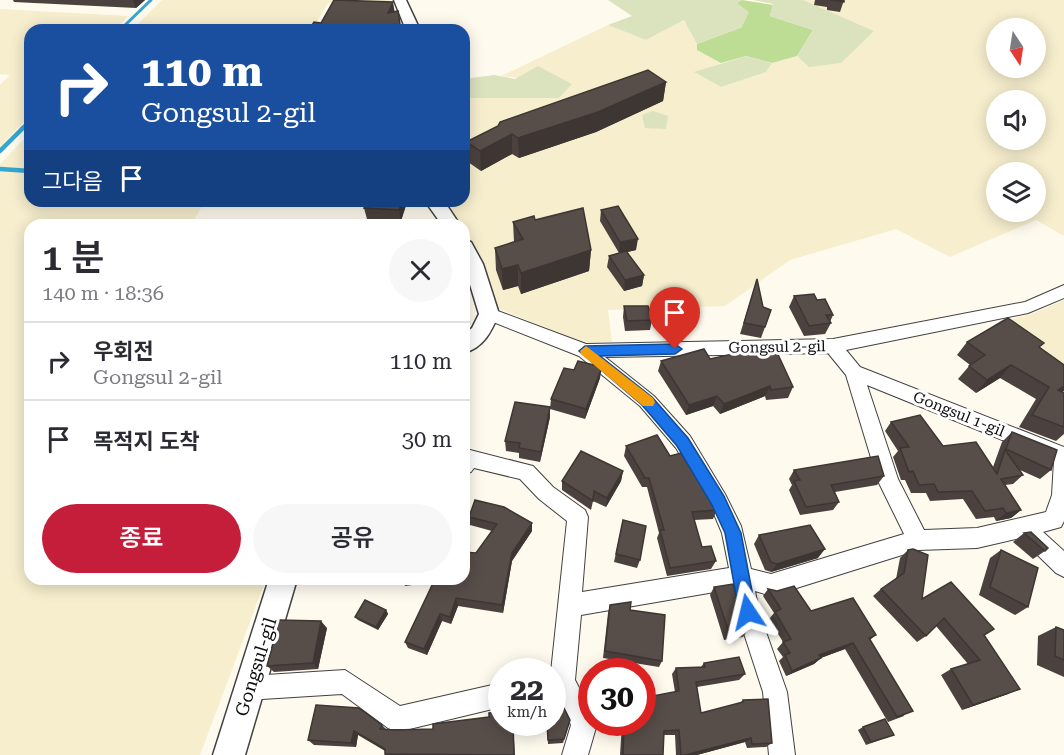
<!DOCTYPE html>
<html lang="ko">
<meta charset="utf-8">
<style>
body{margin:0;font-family:"Roboto Serif","Noto Sans KR",serif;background:#f7f7f7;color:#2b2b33;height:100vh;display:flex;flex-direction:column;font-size:22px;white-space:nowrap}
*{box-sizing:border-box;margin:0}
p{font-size:20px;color:#7c7c81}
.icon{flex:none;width:33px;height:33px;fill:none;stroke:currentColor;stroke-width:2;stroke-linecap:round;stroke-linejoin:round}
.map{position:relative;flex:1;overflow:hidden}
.details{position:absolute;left:24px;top:219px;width:446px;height:366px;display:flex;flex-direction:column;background:#fff;border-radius:18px;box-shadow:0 3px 15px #0003}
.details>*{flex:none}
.guide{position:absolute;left:24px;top:24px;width:446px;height:183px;border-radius:18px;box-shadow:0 3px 15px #0003;background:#1a4fa0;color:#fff;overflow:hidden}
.needle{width:39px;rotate:168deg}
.buttons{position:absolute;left:986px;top:18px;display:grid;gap:12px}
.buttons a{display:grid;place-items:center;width:60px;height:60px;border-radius:50%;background:#fff;box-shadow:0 3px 15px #0003;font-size:30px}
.speed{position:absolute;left:488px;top:658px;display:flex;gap:12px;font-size:30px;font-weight:700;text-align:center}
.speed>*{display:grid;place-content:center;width:78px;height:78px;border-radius:50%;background:#fff;box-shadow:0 3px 15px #0003;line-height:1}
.speed small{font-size:15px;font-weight:400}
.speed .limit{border:9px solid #d22;background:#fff;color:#111}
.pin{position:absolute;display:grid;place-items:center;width:51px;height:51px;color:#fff;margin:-62px -26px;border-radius:50% 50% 50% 0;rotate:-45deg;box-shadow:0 0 6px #0007}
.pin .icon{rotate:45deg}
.me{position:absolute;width:66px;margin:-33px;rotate:350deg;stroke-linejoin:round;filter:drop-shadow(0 0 4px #0008)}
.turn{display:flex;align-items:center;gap:21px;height:126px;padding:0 18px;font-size:27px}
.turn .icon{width:78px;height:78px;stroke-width:2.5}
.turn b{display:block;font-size:42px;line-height:51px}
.then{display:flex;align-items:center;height:57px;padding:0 18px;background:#0003;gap:12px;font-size:22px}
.round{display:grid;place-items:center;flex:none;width:63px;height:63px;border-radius:32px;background:#f7f7f7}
.summary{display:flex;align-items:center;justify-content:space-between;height:102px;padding:0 18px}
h1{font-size:36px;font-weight:600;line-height:45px}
.cta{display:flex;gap:12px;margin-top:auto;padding:12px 18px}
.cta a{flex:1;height:69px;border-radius:36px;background:#c51e3a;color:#fff;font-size:24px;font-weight:600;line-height:69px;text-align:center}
.cta a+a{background:#f7f7f7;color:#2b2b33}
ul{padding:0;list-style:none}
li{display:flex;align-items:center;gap:18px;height:78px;padding:0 18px;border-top:2px solid #e1e1e2}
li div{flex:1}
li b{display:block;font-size:22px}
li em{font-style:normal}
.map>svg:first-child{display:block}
</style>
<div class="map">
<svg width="1064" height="755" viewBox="0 0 1064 755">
<rect width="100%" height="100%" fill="#fffaee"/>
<g fill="#f6eecd" fill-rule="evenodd">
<path d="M162 0H389L393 3H328L312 30H132Z"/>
<path d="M803 0H1064V236L1036 220 950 257 896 229 790 260 725 306 608 310 612 342 583 343 495 307 464 225H461L451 208 442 201H464V98H559L571 84 501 76 608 25 646 40 684 20 697 44 698 50 721 63 695 73 721 87 766 72 772 63 797 56 809 67 874 31ZM996 28H1035V68H996ZM996 100H1035V140H996ZM996 172H1035V212H996Z"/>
<path d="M0 9 128 16 114 30H30V115L0 147V85L10 75 0 74Z"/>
<path d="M30 133V201H205L191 225H30V579H266L200 755H0V164Z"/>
<path d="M1064 300V370L994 324 1034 313Z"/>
</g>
<path fill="#bedd94" d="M742 0 773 5 770 16 813 30 797 56 772 63 746 56 721 63 697 50V44L742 27 737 3Z"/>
<g fill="#dbe2be">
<path d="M608 0H742L737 3 749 12 742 27 697 44 684 20 646 40 608 25 632 16Z"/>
<path d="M753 0H803L874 31 841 63 809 67 797 56 813 30 770 16 773 4Z"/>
<path d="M746 56 772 63 766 72 721 87 694 72Z"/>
<path d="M538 66 572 84 559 98H464V79L494 75 515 79Z"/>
<path d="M653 111 668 116 666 129 645 128 642 115Z"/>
</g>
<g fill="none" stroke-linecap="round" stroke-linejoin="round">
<g stroke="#33a7d4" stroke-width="3">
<path d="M120 30 151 0"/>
<path d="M21 129 30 120"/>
</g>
<g stroke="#33a7d4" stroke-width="4.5">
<path d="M0 151 23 128"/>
<path d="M0 169 30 171"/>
</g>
<defs>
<g id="minor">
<path d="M1064 285V298L1028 313 846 350 860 367 1064 447V521L1061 527 1043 532 1064 551V577L1056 573 1020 538 977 548 918 550 771 596 755 591 759 612 787 692 795 755H769L763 692 737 612 732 589 581 615 575 680 591 711V723L597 724 588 755H562L571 725 557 695 552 694 551 672 567 521 539 499 520 479 474 468 471 472 464 474V452L470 450 533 466 553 487 585 510 588 517 582 592 729 568 722 533 711 507 676 448 640 406 579 356 483 318 481 314 483 310H495L586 344 833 339 1025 302ZM828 353 846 375 878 481 904 534 771 574 751 569 741 526 725 494 690 436 654 396 605 357ZM867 385 1054 461 1052 495 1046 512 977 528 924 530 898 479Z"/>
<path d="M345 670 400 706 501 683V707L397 732 388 728 342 694 248 700 239 697 236 688 239 679 248 676Z"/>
</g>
<g id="tertiary">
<path d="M394 0H406L420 30H406Z"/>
<path d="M425 201H444L460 225H442Z"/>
<path d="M464 241 471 242 483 264 499 314C491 332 484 347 464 353V334L472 328 479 314 464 265Z"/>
<path d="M269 579H297L245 755H213Z"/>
</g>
</defs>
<use href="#minor" stroke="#414141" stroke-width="2"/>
<use href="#tertiary" stroke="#414141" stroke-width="3"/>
<use href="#minor" fill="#fff" fill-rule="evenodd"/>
<use href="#tertiary" fill="#fff" fill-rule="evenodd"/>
</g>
<g fill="#4b423f">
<path d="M13 0H145L136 8 14 2Z"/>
<path d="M811 0H844L840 12 827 10V7L814 5 815 0Z"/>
<path d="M666 82 663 101 596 132 519 158 512 154 481 171 468 162 466 142Z"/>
<path d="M407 202 401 221 367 219 364 208Z"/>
<path d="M601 210 636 250 627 252 644 275 642 286 624 291 607 267 609 256 619 253 600 221Z"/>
<path d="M535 220 591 250 589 271 521 294 518 286 503 290 496 270 495 248 514 242 513 222Z"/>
<path d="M757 279 765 327 761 338 740 334Z"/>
<path d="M794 296 817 300 833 315 830 322 831 323 825 334 804 336 789 307Z"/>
<path d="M624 306 652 320 650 330 625 331 623 317Z"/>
<path d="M967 342 1040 347 1064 391 1062 392 1064 393V434L1056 441 1019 427 1036 399 1000 378 976 393 958 379 970 365 957 355Z"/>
<path d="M710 359 793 387 788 398 766 400 765 396 720 414 713 406 686 415 658 371 661 361Z"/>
<path d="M574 370 600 378 585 419 550 409 551 399Z"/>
<path d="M550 417 540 462 519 458V453L506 451 505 441Z"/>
<path d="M891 422 943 446 993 467 1002 442 1012 432 1051 470 1040 479 1020 470 1023 475 1013 484 1005 485 1021 510 1011 518 996 521 994 517 976 519 963 499 930 501 926 493H911L905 480H901L893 457 898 451 885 431Z"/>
<path d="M626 446 670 456 717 510 713 519 694 520 702 547 716 561 711 569 667 576 657 538 659 533 647 487H642L624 456Z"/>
<path d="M794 470 884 476 877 485 835 492 839 502 833 510 800 515 789 490 792 485 789 479Z"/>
<path d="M623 471 621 481 606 507 593 501 591 510 562 490V481Z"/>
<path d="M469 517 532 531 512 561 503 613 458 606 451 624 442 621 427 655 408 648 405 642 434 582 405 586 403 580 381 579H464L476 553 492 531 470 525Z"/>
<path d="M623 520 640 560 637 568 614 562Z"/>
<path d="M1024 533 1045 551 1033 559 1013 542Z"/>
<path d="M759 535 818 558 771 572 765 570 754 544Z"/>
<path d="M908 550 922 599 984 635 1008 694 962 710 941 675 951 669 968 664 936 626 926 636 917 642 873 596 881 589 896 579 900 558Z"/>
<path d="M1001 550 1028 607 1015 615 979 595 990 558Z"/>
<path d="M714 587 748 630 743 637 724 640 710 595Z"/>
<path d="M768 589 811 611 876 635 870 640 904 716 888 722 845 649 821 658 814 664 786 676 779 661 783 657 777 649 783 642 769 619 774 613 763 596Z"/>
<path d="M610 605 630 610 662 661 659 667 603 658 608 613Z"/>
<path d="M386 610 388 614 378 630 358 620 355 617Z"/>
<path d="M1056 627 1064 630V677L1037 665 1038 636Z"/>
<path d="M327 628 318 669 274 672 267 666Z"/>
<path d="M704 663 745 674 739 680 697 687 701 713 740 703 743 700 772 743 766 747 747 748 745 742 697 755H676L675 735H664L663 755H620L622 723H642L675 692 672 674 676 668 701 667Z"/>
<path d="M570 720 563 743 548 744 547 723Z"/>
<path d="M513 723 515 755H385V751L358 735 356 747 314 745 308 740 382 725 386 729H433Z"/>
<path d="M863 727 894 735 866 745 858 730Z"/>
</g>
<g fill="#3d3633">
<path d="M133 0H145L136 8Z"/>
<path d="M393 2 395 14 388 13Z"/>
<path d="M666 82 663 101 596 132 519 158 518 138Z"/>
<path d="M512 134V154L481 171 480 151Z"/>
<path d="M402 201H407V202L401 221 399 210Z"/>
<path d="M638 239 636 250 619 254 620 242Z"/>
<path d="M591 250 589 271 521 294V273Z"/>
<path d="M518 265V286L503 290 502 269Z"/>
<path d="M644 275 642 286 624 291 625 280Z"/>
<path d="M1011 365 1000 378 976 393 987 380Z"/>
<path d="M602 367 600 378 585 419 586 409Z"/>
<path d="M770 386 765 396 720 414 724 404Z"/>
<path d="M1064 386V391L1045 402 1058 390Z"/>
<path d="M717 396 713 406 686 415 689 405Z"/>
<path d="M550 407V417L540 462 541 452Z"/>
<path d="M623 471 621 481 606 507 607 498Z"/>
<path d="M1021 510 1011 518 996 521 1006 513Z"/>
<path d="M532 523V531L512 561 503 613 502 605 512 553Z"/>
<path d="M825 549 818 558 771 572 777 564Z"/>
<path d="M456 598 458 606 451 624 450 617Z"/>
<path d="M386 610 388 614 378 630 376 627Z"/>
<path d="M440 614 442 621 427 655 424 649Z"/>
<path d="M321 621 327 628 318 669 313 663Z"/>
<path d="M853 643 845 649 812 661 819 655Z"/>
<path d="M821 658 814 664 786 676 792 671Z"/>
<path d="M1020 689 1008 694 962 710 973 705Z"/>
<path d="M354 731 358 735 356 747 351 743Z"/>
<path d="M751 738 745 742 697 755H685Z"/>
</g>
<g fill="#574d49" stroke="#3d3633" stroke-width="1.5">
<path d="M334 0 393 2 388 13 398 11 400 24V30H309L314 22 321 23Z"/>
<path d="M830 0H844V2Z"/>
<path d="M648 70 666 82 598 112 518 138 512 134 480 151 466 142 498 126 500 122Z"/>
<path d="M367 201H402L399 210 364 208Z"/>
<path d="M618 206 638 239 620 242 601 210Z"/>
<path d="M583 208 591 250 521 273 518 265 502 269 495 248 523 239 513 222 534 216 535 220Z"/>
<path d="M626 251 644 275 625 280 609 256Z"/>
<path d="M757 279 763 307 771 310 765 327 744 323Z"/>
<path d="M814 294 817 300 825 299 833 315H826L831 323 809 326 794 296Z"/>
<path d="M624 306H648L652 320 627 321Z"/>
<path d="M1008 318 1044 343 1039 347 1064 365V386L1058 390 1064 393V427L1032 415 1049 387 1011 365 987 380 969 366 985 355 967 342Z"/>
<path d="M775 348 793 387 771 390 770 386 724 404 717 396 689 405 661 361 704 349 710 359 751 350Z"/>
<path d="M578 361 602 367 586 409 551 399 564 368 574 370Z"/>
<path d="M515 402 550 407 541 452 519 448 520 443 505 441Z"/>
<path d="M920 415 943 446 976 442 997 474 1005 450 1023 475 1001 479 1021 510 1006 513 1003 508 985 511 972 491 938 492 934 484 919 485 913 471 909 472 900 448 909 447 891 422Z"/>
<path d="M1012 432 1057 450 1051 470 1006 449Z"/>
<path d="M657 435 670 456 681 453 717 510 692 512 702 547 711 546 716 561 670 568 660 530H664L649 478H645L626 446Z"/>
<path d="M581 451 623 471 607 498 594 491 593 501 562 481Z"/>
<path d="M878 456 884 476 831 485 839 502 806 507 794 481 800 480 794 470Z"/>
<path d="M475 500 504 507 532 523 512 553 502 605 456 598 450 617 440 614 424 649 405 642 435 579H464V552L476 553 497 524 469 517Z"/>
<path d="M623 520 646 526 640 560 616 554Z"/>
<path d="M810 525 825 549 777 564 771 562 759 535Z"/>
<path d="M1031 532 1048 548 1045 551 1024 533Z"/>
<path d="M913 549 928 555 922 599 951 582 994 629 984 635 1020 689 973 705 951 669 980 660 944 618 926 636 881 589 904 573 908 550Z"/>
<path d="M1001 550 1038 568 1028 607 990 587Z"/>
<path d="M733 584 748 630 729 633 714 587Z"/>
<path d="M794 586 811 611 853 598 876 635 869 638 913 711 897 717 853 643 819 655 821 658 792 671 785 655 790 653 783 642 791 639 775 612 781 609 768 589 777 591Z"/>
<path d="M365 600 386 610 376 627 355 617Z"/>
<path d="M631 602 630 610 665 615 662 661 605 651 610 605Z"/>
<path d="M279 620 321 621 313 663 267 666Z"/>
<path d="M1056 627 1064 630V660L1055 656Z"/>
<path d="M739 657 745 674 696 682 701 713 743 702V700L768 699 772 743 752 744 751 738 685 755H681L679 730 664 731 663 755H623L624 723H642V698L679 691 676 668 705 667 704 663Z"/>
<path d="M559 698 570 720 564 739 548 740 547 723H552V699Z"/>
<path d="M316 705 359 708 382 725 380 729 394 730 433 729V724L489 717V713L501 712V723H513L514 755 385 754V749L354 731 351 743 308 740Z"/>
<path d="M885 719 894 735 871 742 863 727Z"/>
</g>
<path fill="#1a73e8" stroke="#114b97" stroke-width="1.5" d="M675 344 682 349 675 354 600 356 652 397 688 438 724 496 741 533 756 612 754 618 748 621 741 618 739 612 725 533 712 505 677 446 642 405 579 351 585 346Z"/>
<path fill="#f59e0b" d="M586 346 653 398 655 402 653 406H643L581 354 580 351Z"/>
<g text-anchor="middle" stroke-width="6" stroke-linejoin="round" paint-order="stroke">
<g font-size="15" fill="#0e0e0e" stroke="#fff">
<text transform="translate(777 347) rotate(-1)" y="5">Gongsul 2-gil</text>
<text transform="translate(959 414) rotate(22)" y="5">Gongsul 1-gil</text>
</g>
<g font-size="18" fill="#0e0e0e" stroke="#fff">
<text transform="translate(256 667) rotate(-73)" y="6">Gongsul-gil</text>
</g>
</g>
</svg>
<div class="buttons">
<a><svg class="needle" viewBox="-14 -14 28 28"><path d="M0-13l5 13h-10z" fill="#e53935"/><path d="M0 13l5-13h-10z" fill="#7c7c81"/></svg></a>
<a><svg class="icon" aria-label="sound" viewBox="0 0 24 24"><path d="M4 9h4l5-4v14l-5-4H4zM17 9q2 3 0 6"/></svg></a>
<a><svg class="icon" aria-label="layers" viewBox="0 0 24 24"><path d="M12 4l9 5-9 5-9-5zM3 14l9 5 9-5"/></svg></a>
</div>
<div class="speed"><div>22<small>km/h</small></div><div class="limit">30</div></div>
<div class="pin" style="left:675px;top:349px;background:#d93025"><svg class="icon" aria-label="arrive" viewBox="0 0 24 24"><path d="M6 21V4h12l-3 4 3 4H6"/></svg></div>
<svg class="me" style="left:748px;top:612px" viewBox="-20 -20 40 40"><path d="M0-17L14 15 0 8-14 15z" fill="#1a73e8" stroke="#fff" stroke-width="4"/></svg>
<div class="guide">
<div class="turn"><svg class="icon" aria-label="right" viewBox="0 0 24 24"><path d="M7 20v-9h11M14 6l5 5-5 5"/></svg><div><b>110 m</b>Gongsul 2-gil</div></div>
<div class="then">그다음<svg class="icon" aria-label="arrive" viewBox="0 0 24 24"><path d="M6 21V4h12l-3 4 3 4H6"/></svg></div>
</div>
<section class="details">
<div class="summary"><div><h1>1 분</h1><p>140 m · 18:36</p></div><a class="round"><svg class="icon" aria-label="close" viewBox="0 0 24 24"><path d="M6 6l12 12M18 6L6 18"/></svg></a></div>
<ul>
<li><svg class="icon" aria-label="right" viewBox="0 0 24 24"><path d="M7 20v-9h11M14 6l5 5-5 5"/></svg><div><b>우회전</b><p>Gongsul 2-gil</p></div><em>110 m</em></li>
<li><svg class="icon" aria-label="arrive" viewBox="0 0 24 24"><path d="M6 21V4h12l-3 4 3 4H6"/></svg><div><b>목적지 도착</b></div><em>30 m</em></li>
</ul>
<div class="cta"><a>종료</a><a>공유</a></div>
</section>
</div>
